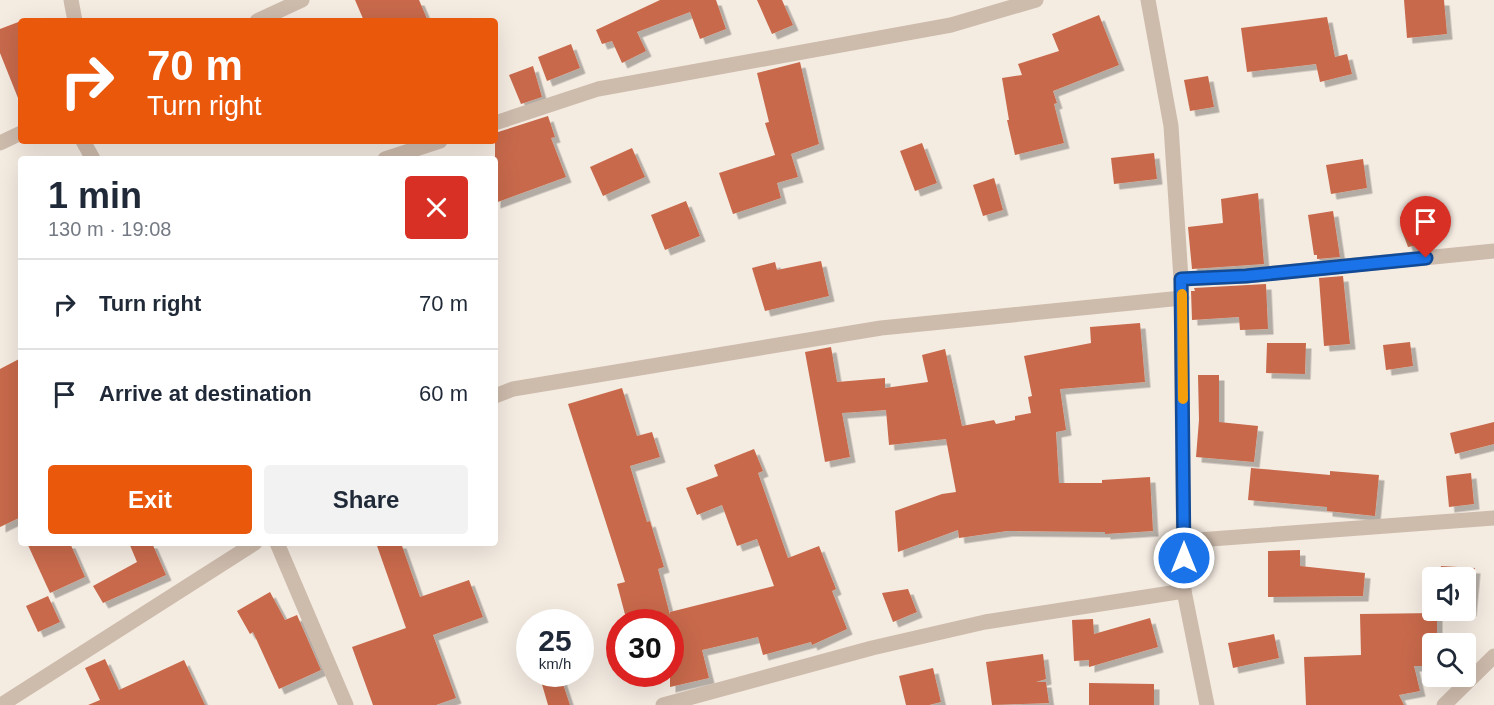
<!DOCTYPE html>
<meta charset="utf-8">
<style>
body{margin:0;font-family:Arial,sans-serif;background:#f2f2f3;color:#1f2937;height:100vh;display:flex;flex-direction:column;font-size:22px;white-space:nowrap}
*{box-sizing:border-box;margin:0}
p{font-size:20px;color:#747a83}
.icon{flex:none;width:33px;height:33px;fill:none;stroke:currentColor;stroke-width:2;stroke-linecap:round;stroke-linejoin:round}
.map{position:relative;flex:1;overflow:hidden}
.sheet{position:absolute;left:18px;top:156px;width:480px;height:390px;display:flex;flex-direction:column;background:#fff;border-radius:6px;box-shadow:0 6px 24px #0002}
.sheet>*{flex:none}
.hud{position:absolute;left:18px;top:18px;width:480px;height:126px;border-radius:6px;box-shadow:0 6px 24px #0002;background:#ea580c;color:#fff;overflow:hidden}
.fabs{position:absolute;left:1422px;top:567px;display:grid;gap:12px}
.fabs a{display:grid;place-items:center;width:54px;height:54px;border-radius:6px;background:#fff;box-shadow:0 6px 24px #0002;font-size:30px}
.speed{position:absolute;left:516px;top:609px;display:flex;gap:12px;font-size:30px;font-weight:700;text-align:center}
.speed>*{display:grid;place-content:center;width:78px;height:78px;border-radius:50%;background:#fff;box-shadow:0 6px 24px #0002;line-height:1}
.speed small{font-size:15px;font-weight:400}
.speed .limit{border:9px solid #d22;background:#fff;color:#111}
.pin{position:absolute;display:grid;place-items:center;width:51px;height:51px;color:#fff;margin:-62px -26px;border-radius:50% 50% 50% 0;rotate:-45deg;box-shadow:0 0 6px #0007}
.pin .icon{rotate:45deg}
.me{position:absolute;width:66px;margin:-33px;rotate:0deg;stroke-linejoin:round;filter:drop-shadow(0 0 4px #0008)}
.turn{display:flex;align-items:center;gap:21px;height:126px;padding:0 30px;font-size:27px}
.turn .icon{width:78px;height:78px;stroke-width:2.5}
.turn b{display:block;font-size:42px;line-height:51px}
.round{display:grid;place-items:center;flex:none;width:63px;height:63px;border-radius:6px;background:#f2f2f3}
.head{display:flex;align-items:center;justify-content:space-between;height:102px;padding:0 30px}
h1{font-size:36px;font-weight:800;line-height:45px}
.primary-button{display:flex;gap:12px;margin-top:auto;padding:12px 30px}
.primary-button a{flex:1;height:69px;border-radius:6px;background:#ea580c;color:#fff;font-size:24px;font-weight:800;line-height:69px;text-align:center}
.primary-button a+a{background:#f2f2f3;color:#1f2937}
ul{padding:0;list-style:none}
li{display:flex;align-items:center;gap:18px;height:90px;padding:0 30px;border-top:2px solid #e0e1e3}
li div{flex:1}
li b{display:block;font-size:22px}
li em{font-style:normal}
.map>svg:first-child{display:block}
</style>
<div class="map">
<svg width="1494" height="705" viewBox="0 0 1494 705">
<defs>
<filter id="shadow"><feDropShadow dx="5.5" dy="5.5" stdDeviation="0" flood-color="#0004"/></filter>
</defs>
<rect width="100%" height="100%" fill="#f4ebe1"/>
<g fill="#c8694b" filter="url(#shadow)">
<path d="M355 0H419L428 21H364Z"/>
<path d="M660 0H716L726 29 700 39 690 12 637 32 646 51 622 63 612 41 602 44 596 30Z"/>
<path d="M757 0H782L793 25 772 34Z"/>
<path d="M1404 0H1444L1447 34 1407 38Z"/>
<path d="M1099 15 1119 65 1053 91 1057 103 1054 104 1064 143 1015 155 1007 120H1009L1002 78 1022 75 1018 64 1059 51 1052 34Z"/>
<path d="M1327 17 1335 57 1347 54 1352 74 1320 82 1316 64 1247 72 1241 28Z"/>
<path d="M21 21V103H20L0 53V29Z"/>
<path d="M571 44 580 68 547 81 538 57Z"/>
<path d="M800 62 819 144 791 154 798 177 777 183 781 198 733 214 719 173 775 155 765 123 769 122 757 73Z"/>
<path d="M533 66 542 97 521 104 509 75Z"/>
<path d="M1208 76 1214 107 1190 111 1184 80Z"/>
<path d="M548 116 555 137 551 138 566 177 495 203V133Z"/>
<path d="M922 143 937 183 915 191 900 151Z"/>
<path d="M632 148 645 177 603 196 590 167Z"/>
<path d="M1154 153 1157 179 1114 184 1111 158Z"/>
<path d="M1363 159 1367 188 1331 194 1326 165Z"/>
<path d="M994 178 1003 210 983 216 973 185Z"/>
<path d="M1258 193 1264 264 1192 269 1188 227 1223 223 1221 199Z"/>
<path d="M686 201 700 236 665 250 651 215Z"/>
<path d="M1333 211 1340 257 1317 259V255H1314L1308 215Z"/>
<path d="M1423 213 1428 243 1408 247 1402 231 1400 217Z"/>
<path d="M821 261 829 296 765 311 752 268 775 262 777 270Z"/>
<path d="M1343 276 1350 344 1324 346 1319 278Z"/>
<path d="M1266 284 1268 329 1240 330 1239 317 1192 320 1191 291H1195L1194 288Z"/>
<path d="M1140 323 1145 382 1060 389 1066 430 1056 432 1059 483H1102V480L1150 477 1153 531 1105 534V532L1007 531 959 538 958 530 898 552 895 511 942 494 956 492 946 439 889 445 886 410 842 413 850 457 825 462 805 352 831 347 837 382 885 378V388L928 382 922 355 945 349 962 426 994 420 996 424 1015 420V416L1031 413 1028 397 1032 396 1024 356 1091 343 1090 327Z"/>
<path d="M1410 342 1413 366 1386 370 1383 345Z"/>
<path d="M1267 343H1306L1305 374 1266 373Z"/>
<path d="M21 358V517L0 527V369Z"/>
<path d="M1198 375H1219V422L1258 426 1254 462 1196 457 1199 420Z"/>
<path d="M622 388 637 436 652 432 660 457 630 466 647 522 650 521 664 567 658 569 670 615V612L774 586 757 539 737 546 722 505 697 515 686 488 718 476 714 465 754 449 763 471 758 473 788 558 819 546 836 589 832 591 847 629 812 645 811 642 763 655 758 637 702 650 709 678 670 687V622H627L617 584 625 582 568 404Z"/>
<path d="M1494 422V444L1455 454 1450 433Z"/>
<path d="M1251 468 1330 475V471L1379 475 1375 516 1327 511V507L1248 500Z"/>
<path d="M1471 473 1474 504 1449 507 1446 476Z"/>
<path d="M27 543H70L85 577 50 593Z"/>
<path d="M129 543H152L166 575 103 603 93 586 137 562Z"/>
<path d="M376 543H401L420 597 469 580 483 617 433 635 456 698 436 705H373L352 647 406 628Z"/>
<path d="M1300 550V566L1365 573 1363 596 1268 597V551Z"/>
<path d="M1441 566 1475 568 1471 611 1466 610V578H1440Z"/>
<path d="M908 589 917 612 893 622 882 593Z"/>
<path d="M270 592 285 620 297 615 321 670 279 689 253 632 250 634 237 611Z"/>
<path d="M48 596 60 622 38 632 26 606Z"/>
<path d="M1437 613V644H1432V666H1414L1420 691 1399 695 1404 705H1306L1304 657 1361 655 1360 614Z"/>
<path d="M1150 618 1158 647 1089 667V660L1074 661 1072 620 1093 619 1094 634Z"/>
<path d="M1274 634 1279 658 1233 668 1228 643Z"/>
<path d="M1043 654 1046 679 1036 682H1046L1049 703 992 705 986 662Z"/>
<path d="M105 659 119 690 184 660 205 705H88L100 700 85 668Z"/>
<path d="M933 668 941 702 929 705H906L899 676Z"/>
<path d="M560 675 570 705H548L541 681Z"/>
<path d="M1089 683 1154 684V705H1089Z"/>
</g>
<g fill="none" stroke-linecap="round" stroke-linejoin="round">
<g stroke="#cdbbac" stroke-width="15">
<path d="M71 0 75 21"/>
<path d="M1148 0 1171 126 1181 279 1184 591 1207 705"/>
<path d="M257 21 302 0"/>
<path d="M495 123 598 89 951 25 1036 0"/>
<path d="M83 141 93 159"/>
<path d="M0 143 21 133"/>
<path d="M385 159 440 141"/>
<path d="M1181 279 1246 276 1494 251"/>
<path d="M495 396 513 389 881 328 1182 298"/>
<path d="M1184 541 1494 518"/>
<path d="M277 543 346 705"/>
<path d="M1 705 255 543"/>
<path d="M663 705 872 648 985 622 1184 591"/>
<path d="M1444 705 1494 656"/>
</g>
</g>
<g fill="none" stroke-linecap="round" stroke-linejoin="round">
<defs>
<path id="route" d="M1184 558 1181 279 1246 276 1426 258"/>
</defs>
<use href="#route" stroke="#114b97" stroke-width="15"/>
<use href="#route" stroke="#1a73e8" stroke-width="10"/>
<path stroke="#f59e0b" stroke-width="10" d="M1182 294 1183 399"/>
</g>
</svg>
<div class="fabs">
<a><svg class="icon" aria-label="sound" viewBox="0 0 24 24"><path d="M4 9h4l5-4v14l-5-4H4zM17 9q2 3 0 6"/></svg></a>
<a><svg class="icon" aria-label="search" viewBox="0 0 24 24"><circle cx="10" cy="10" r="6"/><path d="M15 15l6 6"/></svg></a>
</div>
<div class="speed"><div>25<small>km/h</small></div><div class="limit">30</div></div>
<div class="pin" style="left:1426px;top:258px;background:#d93025"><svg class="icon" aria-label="arrive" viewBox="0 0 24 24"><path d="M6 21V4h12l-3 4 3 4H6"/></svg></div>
<svg class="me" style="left:1184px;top:558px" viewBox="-20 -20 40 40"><circle r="17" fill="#1a73e8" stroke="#fff" stroke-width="3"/><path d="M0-11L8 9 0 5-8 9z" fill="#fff"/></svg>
<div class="hud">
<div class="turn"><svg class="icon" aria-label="right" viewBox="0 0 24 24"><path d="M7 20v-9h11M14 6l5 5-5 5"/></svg><div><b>70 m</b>Turn right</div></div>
</div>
<section class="sheet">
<div class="head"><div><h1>1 min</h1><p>130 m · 19:08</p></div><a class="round" style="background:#d93025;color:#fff"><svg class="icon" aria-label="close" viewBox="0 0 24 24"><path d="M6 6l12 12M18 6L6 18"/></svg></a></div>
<ul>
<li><svg class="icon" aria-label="right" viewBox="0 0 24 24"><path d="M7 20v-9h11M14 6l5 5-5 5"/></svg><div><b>Turn right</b></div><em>70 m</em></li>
<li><svg class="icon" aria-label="arrive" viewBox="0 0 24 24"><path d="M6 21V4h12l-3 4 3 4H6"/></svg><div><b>Arrive at destination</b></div><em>60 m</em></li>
</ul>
<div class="primary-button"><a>Exit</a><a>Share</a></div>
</section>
</div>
